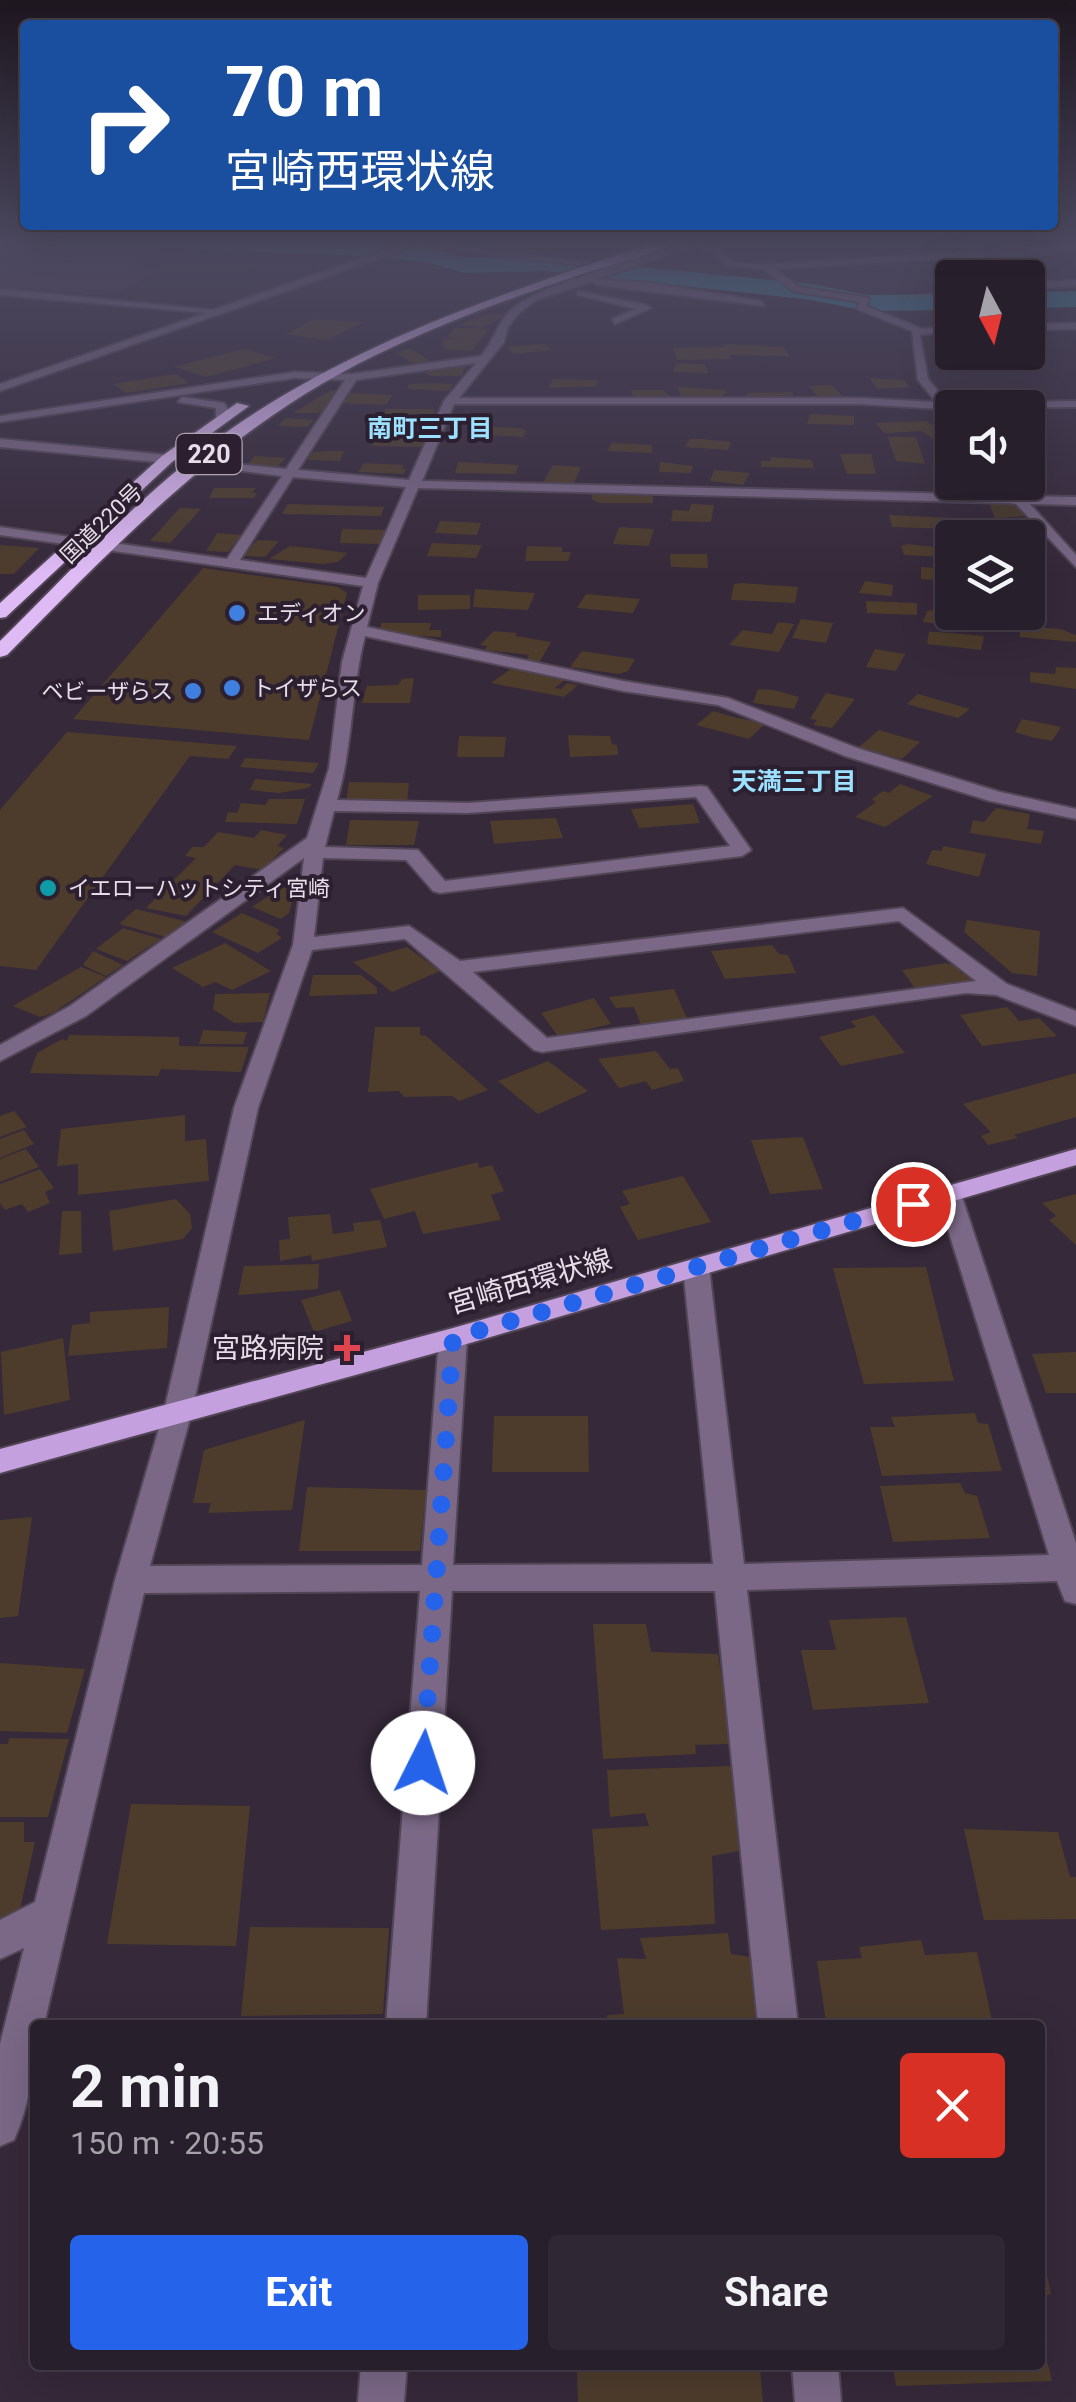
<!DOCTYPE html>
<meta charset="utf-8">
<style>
body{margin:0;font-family:Roboto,"Noto Sans JP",sans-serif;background:#302734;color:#f1f3f6;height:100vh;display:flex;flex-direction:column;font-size:38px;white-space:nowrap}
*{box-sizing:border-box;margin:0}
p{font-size:32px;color:#a5a2a9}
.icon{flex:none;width:55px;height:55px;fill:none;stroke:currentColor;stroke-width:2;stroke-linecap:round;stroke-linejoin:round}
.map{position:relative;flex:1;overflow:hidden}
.drawer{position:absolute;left:30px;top:2020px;width:1015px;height:350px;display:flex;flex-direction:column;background:#281f2c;border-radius:10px;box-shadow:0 10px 40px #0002,0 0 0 2px #443d48}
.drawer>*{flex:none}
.guide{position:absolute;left:20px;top:20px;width:1038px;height:210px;border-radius:10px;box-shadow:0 10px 40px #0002,0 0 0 2px #443d48;background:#1a4fa0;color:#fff;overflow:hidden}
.needle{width:65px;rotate:173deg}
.fabs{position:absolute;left:935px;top:260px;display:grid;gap:20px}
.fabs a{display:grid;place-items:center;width:110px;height:110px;border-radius:10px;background:#281f2c;box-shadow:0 10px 40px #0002,0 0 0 2px #443d48;font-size:50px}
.pin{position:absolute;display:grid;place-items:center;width:85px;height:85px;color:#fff;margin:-42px;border:5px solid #fff;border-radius:50%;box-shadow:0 2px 10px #0007}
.me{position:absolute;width:110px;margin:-55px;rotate:4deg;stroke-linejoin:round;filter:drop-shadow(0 0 8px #0008)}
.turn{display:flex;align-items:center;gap:35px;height:210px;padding:0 40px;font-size:45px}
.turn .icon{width:130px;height:130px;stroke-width:2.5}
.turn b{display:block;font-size:70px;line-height:85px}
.round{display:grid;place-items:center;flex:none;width:105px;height:105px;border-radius:10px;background:#302734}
.summary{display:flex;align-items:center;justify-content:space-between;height:170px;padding:0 40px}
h1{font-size:60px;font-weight:700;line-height:75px}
.primary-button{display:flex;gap:20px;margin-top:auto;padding:20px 40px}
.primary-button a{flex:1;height:115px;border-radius:10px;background:#2563eb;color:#fff;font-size:40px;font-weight:700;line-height:115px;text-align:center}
.primary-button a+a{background:#302734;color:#f1f3f6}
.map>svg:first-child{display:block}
</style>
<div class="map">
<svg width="1076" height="2402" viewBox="0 0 1076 2402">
<rect width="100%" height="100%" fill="#36293a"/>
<path fill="#453449" d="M0 240H116L165 246 133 267 163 270 110 296 0 287Z"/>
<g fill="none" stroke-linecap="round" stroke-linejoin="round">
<g fill="#318da0" fill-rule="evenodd">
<path d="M141 240 366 242 433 249 466 258 544 257 812 284 867 295 952 294V310L867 311 812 300 544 271 464 273 430 263 366 256 153 247Z"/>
<path d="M1076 291V307L1028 308V292Z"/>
</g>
</g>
<g fill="#4d3c2c">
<path d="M509 313 484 327 459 325 482 316Z"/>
<path d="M315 319 363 322 326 340 286 334Z"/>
<path d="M454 328H472L489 329 472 351 445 349 442 340 462 338H448Z"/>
<path d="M544 344 551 350 514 354 507 347Z"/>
<path d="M722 344 784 347 789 356 729 355 731 359 677 360 673 348 725 347Z"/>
<path d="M410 348 433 363 415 365 396 353Z"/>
<path d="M244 349 276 358 207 377 174 367Z"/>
<path d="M945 361H987L992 369 954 370Z"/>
<path d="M676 363 705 364 708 373 673 372Z"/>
<path d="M465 366 462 376H430L424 372Z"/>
<path d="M176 374 189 383 126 393 113 384Z"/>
<path d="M870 378 904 380 910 387 877 389Z"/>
<path d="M553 379 598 380 597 386 548 388Z"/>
<path d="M409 384 437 383 453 384 449 391 407 389Z"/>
<path d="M832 385 843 397 819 398 809 386Z"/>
<path d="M677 387 726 390 727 394H723L725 398 682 399Z"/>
<path d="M331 390 335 391 323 413H293Z"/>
<path d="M631 390H663L672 398H634Z"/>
<path d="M792 392 794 398 749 399 746 393Z"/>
<path d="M350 393 393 395 386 405 342 403Z"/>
<path d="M385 409H435L434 416H384Z"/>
<path d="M810 414 854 416V425L807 424Z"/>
<path d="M285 418 315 420 307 427 278 426Z"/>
<path d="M927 421 931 425 943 424 948 430 937 432 952 431V438L934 439 922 431 884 433 875 423Z"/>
<path d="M473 426 519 428 526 431 523 437 468 434Z"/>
<path d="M888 437H916L925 464 896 461Z"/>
<path d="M374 438 426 439 423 447 372 446Z"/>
<path d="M690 439H702L731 442 728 450 685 447Z"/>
<path d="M612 443 652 445V453L607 451Z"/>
<path d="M331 451H344L340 461 308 460 312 452Z"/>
<path d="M840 454H871L876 474H847Z"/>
<path d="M255 456 286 458 278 466 247 465Z"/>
<path d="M771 457 812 460 814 468 761 467V461H771Z"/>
<path d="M458 462 519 465 515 474 455 473Z"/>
<path d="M660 462 693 466 691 473 659 472Z"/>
<path d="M364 463 404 465 402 469H406L404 474 358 472Z"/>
<path d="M553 465 581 467 573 485 543 483Z"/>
<path d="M714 470 750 473 743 485 710 481Z"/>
<path d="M214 488H256L252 493H257L254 498H209Z"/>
<path d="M592 494 653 496V503H599L592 499Z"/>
<path d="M989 503H1018L1029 516 995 518Z"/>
<path d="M288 504 384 507 381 516 282 514Z"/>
<path d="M691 504 714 505 711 522 671 521 673 510 689 511Z"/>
<path d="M180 508 201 509 170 543 150 541Z"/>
<path d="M889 515 953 518V529L892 527Z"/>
<path d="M440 521 481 523 477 535 435 533Z"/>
<path d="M619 527 654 529 649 546 613 544Z"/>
<path d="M342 529 386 530 380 544 340 543Z"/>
<path d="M217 533 241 535 228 552 206 551Z"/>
<path d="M257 540 279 541 265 557 244 556Z"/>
<path d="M432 543 482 545 476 558 427 556Z"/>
<path d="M907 544 945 548 947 557 904 555 901 546Z"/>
<path d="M0 545 39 548 14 574H0Z"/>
<path d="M290 546 311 548 347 553 338 562 323 564 269 559Z"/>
<path d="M527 546 562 547V552H571L568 561H525Z"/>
<path d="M670 554H707L708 568 671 567Z"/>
<path d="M921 567 952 569V581L921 579Z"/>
<path d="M203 568 338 587 347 593 309 740 73 719Z"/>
<path d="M865 581 893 585 892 596 859 593Z"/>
<path d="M741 583 798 587 795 603 731 600 734 584Z"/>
<path d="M475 589 535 593 528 610 473 607Z"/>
<path d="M586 594 640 599 633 613 577 608Z"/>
<path d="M418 595H470V609L418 610Z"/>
<path d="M866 601 917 603V615L867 613Z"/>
<path d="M937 609 983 613 984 626 975 625V629L923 622 927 611Z"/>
<path d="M801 619 833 623 826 643 792 638Z"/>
<path d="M778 622 794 624 779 652 729 645 743 630 772 634Z"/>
<path d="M381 623H431L429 630H441V637L380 634Z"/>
<path d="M1020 626 1060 629 1076 635V642L1020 637Z"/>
<path d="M494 631 517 633 515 636 551 642 539 663 526 661 529 655 485 650 487 646 480 645Z"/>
<path d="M929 632H937L984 636 981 650 927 644Z"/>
<path d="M875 649 905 654 896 671 866 667Z"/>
<path d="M582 651 635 659 628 671 619 674 570 667Z"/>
<path d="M1056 667 1076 668V689L1030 682V672L1055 674Z"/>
<path d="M512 668 566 679 555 688 561 689 567 683 578 685 564 697 491 683Z"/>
<path d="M414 678 410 703H362L367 686 398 685 402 679Z"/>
<path d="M758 689 774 690 799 697 794 709 753 703Z"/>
<path d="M826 693 855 699 832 728 813 725 817 720 810 719Z"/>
<path d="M918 694 970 709 958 718 907 704Z"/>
<path d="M713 711 737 718 766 723 749 739 696 725Z"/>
<path d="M1022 719 1061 727 1052 741 1031 737 1015 732Z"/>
<path d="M879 730 920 742 902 759 859 747Z"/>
<path d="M67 732 237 746 228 759 190 756 36 970 0 966V810Z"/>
<path d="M568 735 610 736 612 744 617 745 618 755 570 757Z"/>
<path d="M459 736 506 737 504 757H457Z"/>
<path d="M245 758 319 763 313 773 240 767Z"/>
<path d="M255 779 312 784 308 788 279 793 250 790Z"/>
<path d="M349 782 409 783 407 803H346Z"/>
<path d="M900 784 933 796 885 827 855 817 876 802 872 799 883 791 889 793Z"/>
<path d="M269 799H305L297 824 225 822 228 812 237 813 241 803 265 805Z"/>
<path d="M693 804 700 823 639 828 631 809Z"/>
<path d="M996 808 1030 814 1027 829 1044 831 1041 844 970 833 973 820 984 822Z"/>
<path d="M556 818 563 838 494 844 490 821Z"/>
<path d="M350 820 419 821 414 845H346Z"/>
<path d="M261 830 287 835 277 846 284 848 262 870 235 865 186 916 146 908 196 858 185 856 192 847H204L218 832 254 838Z"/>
<path d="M943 846 986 854 979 877 926 864 932 850 942 851Z"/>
<path d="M285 885 296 889 289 913 281 919 252 907Z"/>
<path d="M136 909 188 922 166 937 119 924Z"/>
<path d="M242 913 280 930 276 933 282 938 258 953 212 932Z"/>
<path d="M967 920 1040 931 1037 976 1012 973 964 932Z"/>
<path d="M123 928 161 939 127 961 96 949Z"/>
<path d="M225 943 271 971 232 990 215 982 203 987 172 968Z"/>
<path d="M772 945 779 954 788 955 796 973 725 979 711 951Z"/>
<path d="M407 947 440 971 392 992 353 962Z"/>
<path d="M93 951 123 965 106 976 83 965Z"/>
<path d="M946 963 956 966 962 974H973L982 985 916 990 902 970Z"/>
<path d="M81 967 106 977 53 1013 40 1017 13 1006Z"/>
<path d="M313 975H361L377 988V994L309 996Z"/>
<path d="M674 989 688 1021 642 1027 634 1007 616 1008 609 997Z"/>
<path d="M270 993 263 1022 234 1023 213 1009 215 994Z"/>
<path d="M594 998 611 1024 558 1036 541 1013Z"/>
<path d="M1007 1007 1019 1021 1039 1018 1057 1036 982 1046 960 1015Z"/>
<path d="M874 1015 905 1053 841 1066 819 1037 856 1027 851 1021Z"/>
<path d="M375 1027H420V1035L426 1036 488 1090 459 1101 452 1096 404 1097 399 1091 368 1092Z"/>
<path d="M203 1030 247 1032 243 1044H199Z"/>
<path d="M69 1035 179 1037V1046L249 1047 241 1072 161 1069 158 1076 30 1073 37 1053 62 1039 67 1041Z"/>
<path d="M656 1051 670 1069 678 1068 684 1081 652 1090 646 1081 619 1088 598 1059Z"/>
<path d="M548 1061 588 1091 538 1114 498 1081Z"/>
<path d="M1076 1073V1117L1014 1135 1018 1138 988 1145 981 1136 991 1132 963 1104Z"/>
<path d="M14 1111 27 1127 0 1137V1116Z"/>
<path d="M185 1115V1141L206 1139 209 1181 78 1195V1164L57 1166 61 1129Z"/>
<path d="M24 1130 34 1144 0 1158V1139Z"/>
<path d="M803 1137 823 1189 770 1194 751 1140Z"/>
<path d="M26 1149 39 1167 0 1182V1159Z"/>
<path d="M478 1162 479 1168 492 1165 504 1191 491 1195 501 1220 423 1234 415 1211 384 1219 370 1189Z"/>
<path d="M40 1169 54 1188 45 1192 50 1203 28 1212 22 1204 5 1210 0 1203V1184Z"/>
<path d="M683 1176 711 1222 638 1240 620 1207 630 1204 622 1191Z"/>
<path d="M1076 1194V1245L1049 1220 1056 1216 1042 1203Z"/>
<path d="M176 1199 190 1214 192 1228 183 1239 113 1251 109 1211Z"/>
<path d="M62 1211H81L82 1253 59 1255Z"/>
<path d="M330 1214 333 1234 354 1231 353 1223 380 1220 387 1247 312 1261 311 1255 280 1261 279 1240 290 1239 288 1217Z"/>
<path d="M319 1264 318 1289 238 1295 244 1266Z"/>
<path d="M926 1267 954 1381 864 1384 833 1268Z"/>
<path d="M340 1290 352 1321 314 1332 301 1300Z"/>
<path d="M169 1307 167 1348 68 1356 72 1325 90 1323V1312Z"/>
<path d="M63 1338 70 1400 4 1415 1 1352Z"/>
<path d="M1076 1352V1393H1046L1032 1354Z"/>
<path d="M975 1413 978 1423 988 1424 1002 1471 882 1476 870 1427H895L891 1417Z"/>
<path d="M494 1416H588L589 1472H492Z"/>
<path d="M305 1420 292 1510 208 1513 211 1503H193L204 1450Z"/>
<path d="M960 1483 965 1493 977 1496 990 1538 893 1542 880 1486Z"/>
<path d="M307 1487 426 1490 420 1551H299Z"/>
<path d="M32 1517 18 1616 0 1618V1520Z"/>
<path d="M906 1617 929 1703 813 1710 801 1650H836L829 1620Z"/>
<path d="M593 1624H646L651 1652 718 1654 731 1744 695 1745 696 1754 603 1759Z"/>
<path d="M0 1663 85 1669 67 1733 0 1731Z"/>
<path d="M9 1738 69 1739 48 1817H0V1744H8Z"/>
<path d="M731 1766 739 1851 712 1856 715 1924 601 1930 592 1829 649 1826 645 1813 610 1817 607 1770Z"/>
<path d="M131 1804 250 1806 236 1946 107 1944Z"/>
<path d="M0 1822H24V1842H35L16 1927 0 1936Z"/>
<path d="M964 1829 1058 1832 1070 1877H1076V1919L984 1920Z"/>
<path d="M250 1927 389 1928 383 2014 241 2016Z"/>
<path d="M728 1933 731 1954 750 1957 756 2025H608L607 2015 624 2014 617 1958 646 1959 640 1938Z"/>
<path d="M921 1940 925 1955 977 1952 993 2025H832L826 2022 817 1961 862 1958 859 1947Z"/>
<path d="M1040 2242 1051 2294 1040 2297Z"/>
<path d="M1040 2332 1052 2381 896 2386 893 2365H1040Z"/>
<path d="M577 2369 760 2370 763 2402H578Z"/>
</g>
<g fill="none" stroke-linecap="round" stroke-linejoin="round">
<defs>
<g id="minor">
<path d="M413 240 583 262 579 265 418 245 0 391V384L206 313 0 295V289L213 310Z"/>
<path d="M695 240H708L701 244 719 249 733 262 766 264 1076 245V251L775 269 799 287 869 298 866 306 923 329 952 325V331L920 335 928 379 948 403 1076 401V407L952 408 950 415 942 409 860 404H454L422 481 1003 495 994 482H1007L1016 496 1076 497V505L1030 504 1076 555V567L1016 504 1010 503 418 488 378 583 367 627 623 681 728 698 857 748 1000 792 1076 809V819L990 801 845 756 718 705 623 691 365 636C351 690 353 746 337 800L468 803 701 786 707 787 751 850 742 856 440 893 433 891 406 860 323 858 314 937 409 926 460 961 903 908 1007 984 1076 1011V1026L996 995 966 993 542 1052 534 1050 405 939 312 950 258 1108 192 1411 150 1566 422 1565 439 1338 443 1331H463L467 1338 453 1565 713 1564 683 1267 687 1261H705L709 1267 744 1564 1049 1555 937 1194 949 1186 961 1194 1076 1543V1604L1065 1601 1057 1581 747 1590 798 2025H758L715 1591H452L426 2025H386L420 1591 144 1593 44 2025H35C35 2064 30 2104 14 2140L0 2146V2044L24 1948 0 1959V1920L35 1902 115 1580 164 1411 234 1108 293 945 304 858 86 1016 0 1061V1045L70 1006 307 838 329 768 342 662 363 586 0 535V527L227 559 282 476 189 464 195 460 286 469 345 380 295 378 0 422V416L295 372 352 374 481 356C494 341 497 323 511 310 541 283 652 255 695 240ZM693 247 713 253 727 266 764 269 793 291 859 302 857 309 912 331 918 380 936 402 860 398H459L504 342 508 327 519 313 536 300 593 281 597 285 764 306 761 301 650 283 597 279ZM476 363 444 401 409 480 298 470 356 380ZM293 477 406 487 366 578 240 560ZM696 797 730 846 445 881 418 850 325 847 334 811 468 813ZM899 921 976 981 547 1038 473 972Z"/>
<path d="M1076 280V286L1028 289V283Z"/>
<path d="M578 291 646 305 651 308 615 324 612 319 636 309 578 295Z"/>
<path d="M1076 323V329L1028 330V324Z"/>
<path d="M182 397 224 403 229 411 226 420 216 422V408L178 402Z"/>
<path d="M0 439 167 455 173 459 167 463 0 447Z"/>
<path d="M361 2365H407L404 2402H358Z"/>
<path d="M792 2365H838L841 2402H795Z"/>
</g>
<path id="major" d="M1076 1149V1165L453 1348 0 1473V1449L453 1328Z"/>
<g id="highway">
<path d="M663 240H679C650 257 611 264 579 275 517 296 455 318 395 346 236 418 128 533 7 655L0 657V641C74 568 145 489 231 429 362 338 513 290 663 240Z"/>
<path d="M237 403 249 406 172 462 6 617 0 618V603L162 456Z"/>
</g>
</defs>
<use href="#minor" stroke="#524656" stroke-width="4"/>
<use href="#major" stroke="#524656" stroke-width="4"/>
<use href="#highway" stroke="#524656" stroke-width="4"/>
<path stroke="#817684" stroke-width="2.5" stroke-dasharray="2.5 2.5" stroke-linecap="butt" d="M899 298 952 292"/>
<use href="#minor" fill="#7a6886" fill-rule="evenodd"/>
<use href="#major" fill="#c5a0de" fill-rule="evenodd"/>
<use href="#highway" fill="#dfbbf6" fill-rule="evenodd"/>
</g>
<linearGradient id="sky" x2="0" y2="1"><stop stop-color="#1e1720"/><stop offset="0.42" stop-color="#4c4960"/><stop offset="1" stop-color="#4c4960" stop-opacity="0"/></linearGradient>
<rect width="1076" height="576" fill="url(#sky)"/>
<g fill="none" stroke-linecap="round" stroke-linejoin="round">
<path stroke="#2563eb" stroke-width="18" stroke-dasharray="0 32.4" d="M423 1763 453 1338 913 1204"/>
</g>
<g fill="#3f7fe0" stroke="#2c1f30" stroke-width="4">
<circle cx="237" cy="613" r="10"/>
<circle cx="232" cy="688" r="10"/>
<circle cx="193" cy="691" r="10"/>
</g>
<circle fill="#0f9aa8" stroke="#2c1f30" stroke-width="4" cx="48" cy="888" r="10"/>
<path fill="#e0444e" stroke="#2c1f30" stroke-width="4" d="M342 1333h10v10h10v10h-10v10h-10v-10h-10v-10h10z"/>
<g text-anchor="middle" stroke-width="8" stroke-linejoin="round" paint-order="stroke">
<g font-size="22" fill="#e6dde8" stroke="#2c1f30">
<text transform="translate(101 523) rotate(-44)" y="8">国道220号</text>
</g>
<g font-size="22" fill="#e6dde8" stroke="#2c1f30" text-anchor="start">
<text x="257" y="621">エディオン</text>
<text x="252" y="696">トイザらス</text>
<text x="173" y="699" text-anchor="end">ベビーザらス</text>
<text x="68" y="896">イエローハットシティ宮崎</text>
</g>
<g font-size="25" font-weight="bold" fill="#9ce1ff" stroke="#2c1f30">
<text x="430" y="437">南町三丁目</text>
<text x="794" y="790">天満三丁目</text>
</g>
<rect fill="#2c1f30" stroke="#aea4b1" stroke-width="2.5" x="176.5" y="434" width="65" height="40" rx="8"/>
<g font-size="25" font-weight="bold" fill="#e6dde8">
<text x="209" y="463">220</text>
</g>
<g font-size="28" fill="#e6dde8" stroke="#2c1f30">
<text transform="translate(530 1281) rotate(-16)" y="10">宮崎西環状線</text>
</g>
<g font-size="28" fill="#e6dde8" stroke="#2c1f30" text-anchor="end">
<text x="324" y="1358">宮路病院</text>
</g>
</g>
</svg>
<div class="fabs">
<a><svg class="needle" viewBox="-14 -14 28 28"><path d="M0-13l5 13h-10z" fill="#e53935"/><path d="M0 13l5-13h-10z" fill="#a5a2a9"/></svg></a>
<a><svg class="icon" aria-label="sound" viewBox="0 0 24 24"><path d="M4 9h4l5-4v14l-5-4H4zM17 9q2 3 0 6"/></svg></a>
<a><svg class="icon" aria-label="layers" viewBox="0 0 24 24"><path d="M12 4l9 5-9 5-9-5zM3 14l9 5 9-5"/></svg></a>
</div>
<div class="pin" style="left:913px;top:1204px;background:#d93025"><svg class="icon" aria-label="arrive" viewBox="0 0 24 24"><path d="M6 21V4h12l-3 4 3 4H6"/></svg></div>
<svg class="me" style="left:423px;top:1763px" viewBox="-20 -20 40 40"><circle r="19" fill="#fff"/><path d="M0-13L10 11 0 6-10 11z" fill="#2563eb"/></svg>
<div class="guide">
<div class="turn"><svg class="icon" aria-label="right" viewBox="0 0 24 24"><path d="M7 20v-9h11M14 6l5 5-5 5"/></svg><div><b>70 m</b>宮崎西環状線</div></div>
</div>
<section class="drawer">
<div class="summary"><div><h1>2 min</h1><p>150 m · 20:55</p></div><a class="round" style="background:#d93025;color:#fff"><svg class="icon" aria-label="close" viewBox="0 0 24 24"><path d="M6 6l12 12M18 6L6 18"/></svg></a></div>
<div class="primary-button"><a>Exit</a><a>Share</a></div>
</section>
</div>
